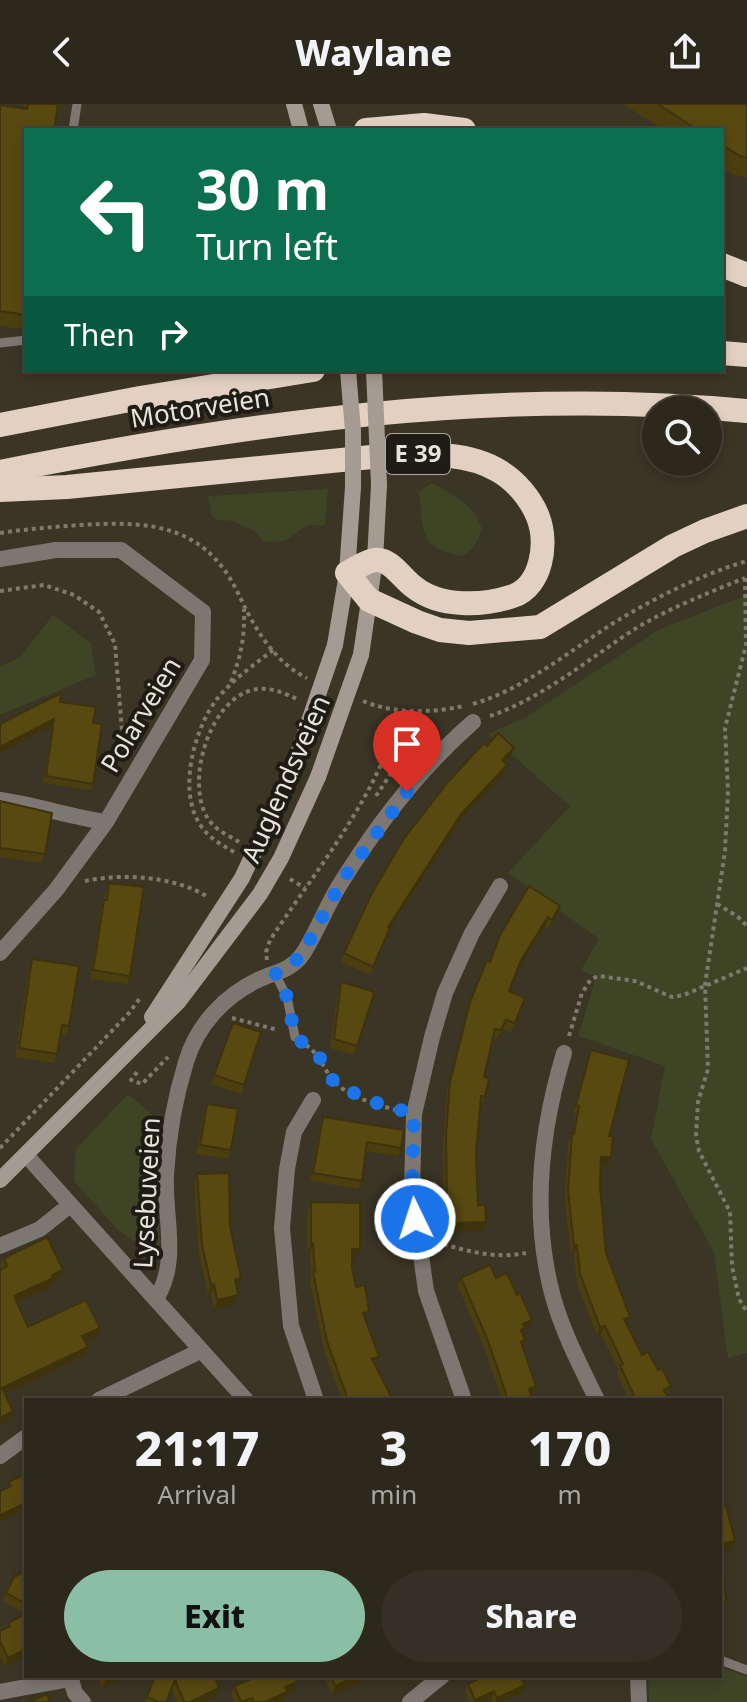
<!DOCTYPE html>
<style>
body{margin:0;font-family:"Noto Sans",sans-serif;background:#343025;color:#f1f3f6;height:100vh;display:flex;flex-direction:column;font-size:30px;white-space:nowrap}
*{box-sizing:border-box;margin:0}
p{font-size:26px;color:#a6a6a3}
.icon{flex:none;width:44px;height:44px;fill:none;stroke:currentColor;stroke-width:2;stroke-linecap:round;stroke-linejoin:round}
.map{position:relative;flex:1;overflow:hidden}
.sheet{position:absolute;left:24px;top:1294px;width:698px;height:280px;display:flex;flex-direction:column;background:#2c281c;border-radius:0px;box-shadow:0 4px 12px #0003,0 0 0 2px #48443b}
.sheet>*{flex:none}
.top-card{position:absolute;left:24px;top:24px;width:700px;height:244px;border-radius:0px;box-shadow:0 4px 12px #0003,0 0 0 2px #48443b;background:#0b6e4f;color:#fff;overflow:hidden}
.tools{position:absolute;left:642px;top:292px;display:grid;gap:16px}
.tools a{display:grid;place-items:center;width:80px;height:80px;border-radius:50%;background:#2c281c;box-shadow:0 4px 12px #0003,0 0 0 2px #48443b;font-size:40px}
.pin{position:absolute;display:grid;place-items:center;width:68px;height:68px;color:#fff;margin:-82px -34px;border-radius:50% 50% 50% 0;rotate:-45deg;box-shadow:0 0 8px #0007}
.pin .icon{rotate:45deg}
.me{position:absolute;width:88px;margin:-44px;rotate:356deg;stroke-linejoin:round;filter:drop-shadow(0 0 6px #0008)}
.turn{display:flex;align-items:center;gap:28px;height:168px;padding:0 40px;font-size:36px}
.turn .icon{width:104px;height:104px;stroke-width:2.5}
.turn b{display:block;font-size:56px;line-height:68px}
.then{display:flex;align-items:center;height:76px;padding:0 40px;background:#0003;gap:16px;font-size:30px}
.eta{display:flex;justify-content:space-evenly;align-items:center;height:136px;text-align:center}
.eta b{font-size:48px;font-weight:800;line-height:56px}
.button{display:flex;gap:16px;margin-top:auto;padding:16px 40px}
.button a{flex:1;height:92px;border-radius:48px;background:#8abfa5;color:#111;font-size:32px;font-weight:800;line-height:92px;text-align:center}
.button a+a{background:#343025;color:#f1f3f6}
header{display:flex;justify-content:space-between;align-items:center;height:104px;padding:0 40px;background:#2c281c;font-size:36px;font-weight:800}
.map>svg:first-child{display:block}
</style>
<header><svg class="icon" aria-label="back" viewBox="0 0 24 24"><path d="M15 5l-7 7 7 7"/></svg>Waylane<svg class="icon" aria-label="share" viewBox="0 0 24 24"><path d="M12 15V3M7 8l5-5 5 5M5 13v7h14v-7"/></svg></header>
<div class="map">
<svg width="747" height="1598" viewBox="0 0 747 1598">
<rect width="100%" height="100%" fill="#3a3525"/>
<g fill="#3e4424">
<path d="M432 379C455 392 474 400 482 425L474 443 463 452C418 446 424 426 419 387Z"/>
<path d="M328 385 325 421H308L285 437 264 438 254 427 233 417 216 416 212 412 208 392Z"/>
<path d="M747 491V1249L728 1254 714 1148 651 1035 665 962 578 932 596 873 581 866 599 835 508 769 570 702 488 630 526 613 660 525Z"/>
<path d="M53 511 91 539 96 571 0 611V563L20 553Z"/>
<path d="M128 990 163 1020 156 1073 160 1141 150 1149 118 1126 74 1077 76 1045Z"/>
<path d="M720 1563 747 1573V1598H649L648 1572H720Z"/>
</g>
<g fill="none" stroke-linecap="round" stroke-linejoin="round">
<g stroke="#7e7a6d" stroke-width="4" stroke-dasharray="4 4" stroke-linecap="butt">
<path d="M0 429C27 425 53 423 80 421 148 417 204 419 238 489 253 521 273 558 307 574"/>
<path d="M745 474 746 541 725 624 728 687 725 747 705 881 708 965 698 998 696 1032 699 1047 730 1108 732 1162 739 1195 747 1208"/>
<path d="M0 487 44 481 74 491 99 508 115 540 124 651"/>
<path d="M231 578C241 552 245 532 244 505"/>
<path d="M363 597C394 610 432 609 464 602"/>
<path d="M473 600C524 585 568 548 612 520 654 494 700 471 747 457"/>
<path d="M490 612C543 594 591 553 638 523 672 503 708 489 745 474"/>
<path d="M376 692 415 633 426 642"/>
<path d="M239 738C231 733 220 728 213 721 182 689 206 601 249 587 265 581 282 588 297 595"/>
<path d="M234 748C222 741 209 734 201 722 177 688 194 625 217 595 233 575 254 561 273 546"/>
<path d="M290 775 305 784"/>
<path d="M85 777C123 769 174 772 208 793"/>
<path d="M717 800 737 812 747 822"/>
<path d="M267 856 266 848 270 836C307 780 350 726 379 665 388 646 391 625 397 606"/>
<path d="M232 914 278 926"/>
<path d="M569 932 582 889 591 875 599 872 635 877 672 893 684 891 747 864"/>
<path d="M306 941C320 951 323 964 333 976 346 992 377 1001 396 1006"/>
<path d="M137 968 131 976 142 980 168 953"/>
<path d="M0 1044 129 909 140 894"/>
<path d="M142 1120H153"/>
<path d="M436 1138C466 1147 495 1155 526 1149"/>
</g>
<g stroke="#7d7771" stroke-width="9">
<path d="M73 26 77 0"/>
<path d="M0 239 26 236"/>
<path d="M275 870 287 893 295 933"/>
<path d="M720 1556 747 1566"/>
</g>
<g stroke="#7d7771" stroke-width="16">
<path d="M0 455 56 446H121L203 508 202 556 106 718"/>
<path d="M0 696C36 701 70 713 106 718L56 786 0 849"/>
<path d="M564 949C540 1029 531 1112 553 1193 563 1229 581 1263 597 1296"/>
<path d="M313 996 294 1028 287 1065 282 1124 291 1222 316 1296"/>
<path d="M26 1051 246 1296"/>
<path d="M0 1142 40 1125 70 1101"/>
<path d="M156 1195C180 1156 164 1115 166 1071 168 1033 175 994 186 958 197 921 225 891 260 875 276 868 291 866 302 851 315 832 326 803 339 782 376 722 420 664 473 618"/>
<path d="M99 1296 200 1247"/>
<path d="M464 1296 426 1187 412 1087 414 1010 432 933 445 889 472 829 500 782"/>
<path d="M0 1352 26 1333"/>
<path d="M70 1572 75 1589 83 1598"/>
<path d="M638 1572 639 1598"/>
<path d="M0 1588 70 1575"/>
<path d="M410 1598 442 1572"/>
</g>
<g stroke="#a69b92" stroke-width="16">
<path d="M294 0 301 26"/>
<path d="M321 0 329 26"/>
<path d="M335 541 347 469 353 383"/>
<path d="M361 551 375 456 379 381"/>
<path d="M152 913 242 774 293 664"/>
<path d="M0 1076 179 897 260 790 281 754 318 673"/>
</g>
<g stroke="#e2d1c3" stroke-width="24">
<path d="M366 26 424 21 464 26"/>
<path d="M722 161 747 171"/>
<path d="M722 249 747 251"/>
<path d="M0 321 140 294 313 266"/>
<path d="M0 368C246 319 496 283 747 307"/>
<path d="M0 386 67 383 392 351C427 350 468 348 499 367 516 377 531 395 538 413 548 439 542 482 513 492 483 502 440 504 414 483 402 475 391 454 375 456 366 457 355 465 347 469L369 496 417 518 440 526 469 529 540 523 673 442 705 427 747 412"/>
</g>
<g stroke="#a69b92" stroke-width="16">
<path d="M348 266 353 327V383"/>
<path d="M374 266 379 381"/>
<path d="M293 664 335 541"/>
<path d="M318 673 361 551"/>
</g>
</g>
<g fill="#4c3f0f">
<path d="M25 0H58L26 211 21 225 0 222V1L24 5Z"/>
<path d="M623 0H747V74L733 70 722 63V26H664Z"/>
<path d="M60 598 93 619V680L91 686 43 679 52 622 0 649V620Z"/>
<path d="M487 642 511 652 505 659 507 661 504 669 458 719 390 824 387 833 370 871 341 858 344 849Z"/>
<path d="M0 697 45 750 42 759 0 753Z"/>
<path d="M109 779 130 872 127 880 90 875 101 804Z"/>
<path d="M560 802 557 810 549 824 545 822 518 865 509 887 525 894 511 928 503 925 497 934 493 933 484 973 485 992 481 1001H480L476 1050 478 1101 486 1118 483 1127H446L444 1113 443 1039 447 987 467 907 487 856 490 858Z"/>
<path d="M32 855 69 922 66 931 60 930 57 950 54 959 15 953 29 864Z"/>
<path d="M341 878 374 890 354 951 330 944 338 887Z"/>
<path d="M233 919 261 928 241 990 211 980Z"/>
<path d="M591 946 609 1032 608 1062 601 1061 600 1082 606 1149 627 1220 642 1251 671 1282 666 1291 669 1296H629L617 1270 619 1266 601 1230 597 1232 577 1179 574 1150H571L565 1096 568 1038 573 1030 576 1010 573 1009Z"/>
<path d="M207 1000 231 1046 228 1055 196 1050 204 1008Z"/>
<path d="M323 1013 401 1044 398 1052 366 1047 362 1077 358 1085 310 1077 320 1021Z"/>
<path d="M197 1070 230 1123 238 1183 237 1184 238 1191 235 1200 214 1205 211 1189 208 1190 199 1150 194 1078Z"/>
<path d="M311 1098 356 1154H352L356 1183 366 1217 376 1262 393 1296H342L324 1246 310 1177 311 1172 310 1148H307L308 1106Z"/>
<path d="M4 1154 60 1174 51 1178 50 1183 16 1198 28 1223 96 1233 85 1238 88 1243 85 1251 5 1290 10 1316 0 1321 2 1165 0 1162Z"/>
<path d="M461 1174H496L528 1224 524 1226 523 1230V1242L536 1282 533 1291 531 1292 532 1296H502L485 1246 458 1182Z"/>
<path d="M26 1465V1510L3 1497 6 1489Z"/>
<path d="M26 1512V1552L5 1562 0 1552V1527L6 1524 8 1519Z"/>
<path d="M97 1572H129L102 1584Z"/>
<path d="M155 1572 175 1576 219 1584 216 1593 206 1598H177L172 1585 166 1598H145Z"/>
<path d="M324 1572H363L361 1578 332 1591Z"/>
<path d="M483 1572H520L522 1589 503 1598H493L491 1595 486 1598H470L465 1588 468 1580 482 1574Z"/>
<path d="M234 1582 294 1587 287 1590 284 1597 281 1598H234L231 1591Z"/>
</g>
<g fill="#3e330c">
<path d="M54 615 52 622 0 649V643Z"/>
<path d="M514 644 511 652 499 665 502 656Z"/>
<path d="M507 661 504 669 458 719 385 832 388 823 461 710Z"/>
<path d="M560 802 557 810 549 824 552 816Z"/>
<path d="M548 813 545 822 518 865 521 856Z"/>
<path d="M601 1053H611L608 1062 598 1061Z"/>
<path d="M486 1118 483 1127H446L450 1119Z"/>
<path d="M311 1139H313L310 1148H307Z"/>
<path d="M577 1141 574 1150H571L574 1142Z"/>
<path d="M352 1145H360L356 1154H349Z"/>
<path d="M63 1166 60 1174 51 1178 50 1183 10 1201 14 1192Z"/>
<path d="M241 1174 238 1183 231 1185 235 1176Z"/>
<path d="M214 1180 211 1189 208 1190 211 1181Z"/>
<path d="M238 1191 235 1200 214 1205 217 1196Z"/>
<path d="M532 1216 528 1224 524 1226 522 1232 518 1235 523 1220Z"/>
<path d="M605 1222 601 1230 597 1232 600 1223Z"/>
<path d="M100 1224 96 1233 79 1241 82 1232Z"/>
<path d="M88 1243 85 1251 0 1292 2 1284Z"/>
<path d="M536 1282 533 1291 526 1293 529 1285Z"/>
<path d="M13 1307 10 1316 0 1321V1314Z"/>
<path d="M26 1399V1405L0 1418V1411Z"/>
<path d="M735 1437 732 1446 720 1448V1440Z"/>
<path d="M726 1497 723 1505 720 1507V1499Z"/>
<path d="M26 1545V1552L5 1562 8 1554Z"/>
<path d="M114 1572H129L102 1584 106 1576Z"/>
<path d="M357 1572H363L361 1578 332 1591 335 1582Z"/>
<path d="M297 1578 294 1587 287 1590 284 1597 281 1598H265L285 1583Z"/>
<path d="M525 1581 522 1589 503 1598H496L497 1594Z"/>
<path d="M219 1584 216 1593 206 1598H190Z"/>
<path d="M494 1587 491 1595 486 1598H475V1596Z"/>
</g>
<g fill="#584911" stroke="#3e330c" stroke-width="2">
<path d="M28 0H58L54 26H26V211L0 207V1L27 5Z"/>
<path d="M658 0H747V54L740 52 722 41V26H698Z"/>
<path d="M61 589 60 598 96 603 93 619 102 620 93 680 46 672 54 615 0 643V620Z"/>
<path d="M498 629 514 644 502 656 507 661 461 710 388 823 390 824 373 863 344 849 371 791 403 736 448 678 484 639 487 642Z"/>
<path d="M0 697 52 709 45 750 0 744Z"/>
<path d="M109 779 144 783 130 872 93 866 104 796H107Z"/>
<path d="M529 782 560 802 552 816 548 813 521 856 509 887 525 894 515 919 506 916 501 926 495 925 489 951 484 973 489 975 485 992H481L476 1050 478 1101H485L486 1118 450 1119 447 1104 446 1030 450 978 470 898 487 856 490 858 500 831Z"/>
<path d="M32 855 79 862 69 922 62 921 57 950 19 944Z"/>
<path d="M341 878 372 887 374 890 357 942 334 935Z"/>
<path d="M233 919 261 928 244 981 214 971Z"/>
<path d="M591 946 629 956 609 1032H613L611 1053H601L600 1082 606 1149 630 1213 624 1215 642 1251 648 1248 658 1266 662 1264 671 1282 664 1286 669 1296H636L620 1261 623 1260 605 1222 600 1223 580 1170 577 1141 574 1142 568 1087 572 1029 574 1030 579 1002 576 1001Z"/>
<path d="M207 1000 238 1005 231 1046 200 1041Z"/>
<path d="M323 1013 404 1026 401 1044 367 1038 362 1077 313 1069Z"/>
<path d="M229 1069 230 1123 241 1174 235 1176 238 1191 217 1196 214 1180 211 1181 202 1141 197 1070Z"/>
<path d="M311 1098 360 1099V1145H352V1164L356 1183 365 1181 369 1208 363 1209 379 1253 372 1255 393 1296H349L347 1293 327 1237 313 1168H315L313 1139H311Z"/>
<path d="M47 1133 63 1166 52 1171 53 1174 14 1192 28 1223 86 1196 100 1224 82 1232 88 1243 2 1284 13 1307 0 1314V1166L7 1162 4 1154Z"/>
<path d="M490 1161 496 1174 507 1169 517 1191 520 1189 532 1216 523 1220 525 1224 521 1226 525 1236 521 1238 536 1282 529 1285 532 1296H508L488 1237 461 1174Z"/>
<path d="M26 1370V1399L0 1411V1387L11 1382 8 1378Z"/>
<path d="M726 1402 735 1437 720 1440V1403Z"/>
<path d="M720 1445 726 1497 720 1499Z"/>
<path d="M26 1467V1500L6 1489 14 1473Z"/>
<path d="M25 1510 26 1545 8 1554 0 1537V1527L10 1522 8 1519Z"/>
<path d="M155 1572H172L176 1574 166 1598H159L147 1593Z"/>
<path d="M184 1572H214L219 1584 190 1598H184L175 1576Z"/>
<path d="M259 1572H295L297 1578 285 1583 287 1588 265 1598H254L252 1594 241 1598 234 1582Z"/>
<path d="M331 1572H357L335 1582Z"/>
<path d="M485 1572H520L525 1581 497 1594 494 1587 475 1596 468 1580Z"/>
<path d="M47 1590 50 1598H29Z"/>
</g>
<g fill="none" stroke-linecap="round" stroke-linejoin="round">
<path stroke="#1a73e8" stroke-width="14" stroke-dasharray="0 25.2" d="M407 688 343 775 301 852 283 867 275 870 287 893 295 933 317 949 334 978 367 996 414 1010 412 1087 415 1115"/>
</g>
<g text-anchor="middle" stroke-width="8" stroke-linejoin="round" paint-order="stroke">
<rect fill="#1f1c15" stroke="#aba8a0" stroke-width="2" x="386" y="330" width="64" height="40" rx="6"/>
<g font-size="24" font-weight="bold" fill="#e7e4db">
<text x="418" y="358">E 39</text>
</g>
<g font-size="26" fill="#e7e4db" stroke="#1f1c15">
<text transform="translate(200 304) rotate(-9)" y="9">Motorveien</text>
<text transform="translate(141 611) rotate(-59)" y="9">Polarveien</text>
<text transform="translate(286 675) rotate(-66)" y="9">Auglendsveien</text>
<text transform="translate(147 1089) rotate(-87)" y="9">Lysebuveien</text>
</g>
</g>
</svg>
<div class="tools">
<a><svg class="icon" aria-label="search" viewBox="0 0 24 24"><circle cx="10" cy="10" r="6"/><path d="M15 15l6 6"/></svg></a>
</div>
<div class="pin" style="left:407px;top:688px;background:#d93025"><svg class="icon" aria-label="arrive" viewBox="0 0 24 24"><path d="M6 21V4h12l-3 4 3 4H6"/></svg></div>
<svg class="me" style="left:415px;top:1115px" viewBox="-20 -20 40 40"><circle r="17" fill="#1a73e8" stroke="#fff" stroke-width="3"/><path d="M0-11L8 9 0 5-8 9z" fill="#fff"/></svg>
<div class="top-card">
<div class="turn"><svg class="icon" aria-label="left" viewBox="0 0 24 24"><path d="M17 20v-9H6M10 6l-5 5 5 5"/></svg><div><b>30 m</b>Turn left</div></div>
<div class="then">Then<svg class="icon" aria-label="right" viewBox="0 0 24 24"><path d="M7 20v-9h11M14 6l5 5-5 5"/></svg></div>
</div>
<section class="sheet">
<div class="eta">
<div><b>21:17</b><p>Arrival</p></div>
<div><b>3</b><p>min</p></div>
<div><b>170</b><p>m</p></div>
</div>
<div class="button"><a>Exit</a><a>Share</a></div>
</section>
</div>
